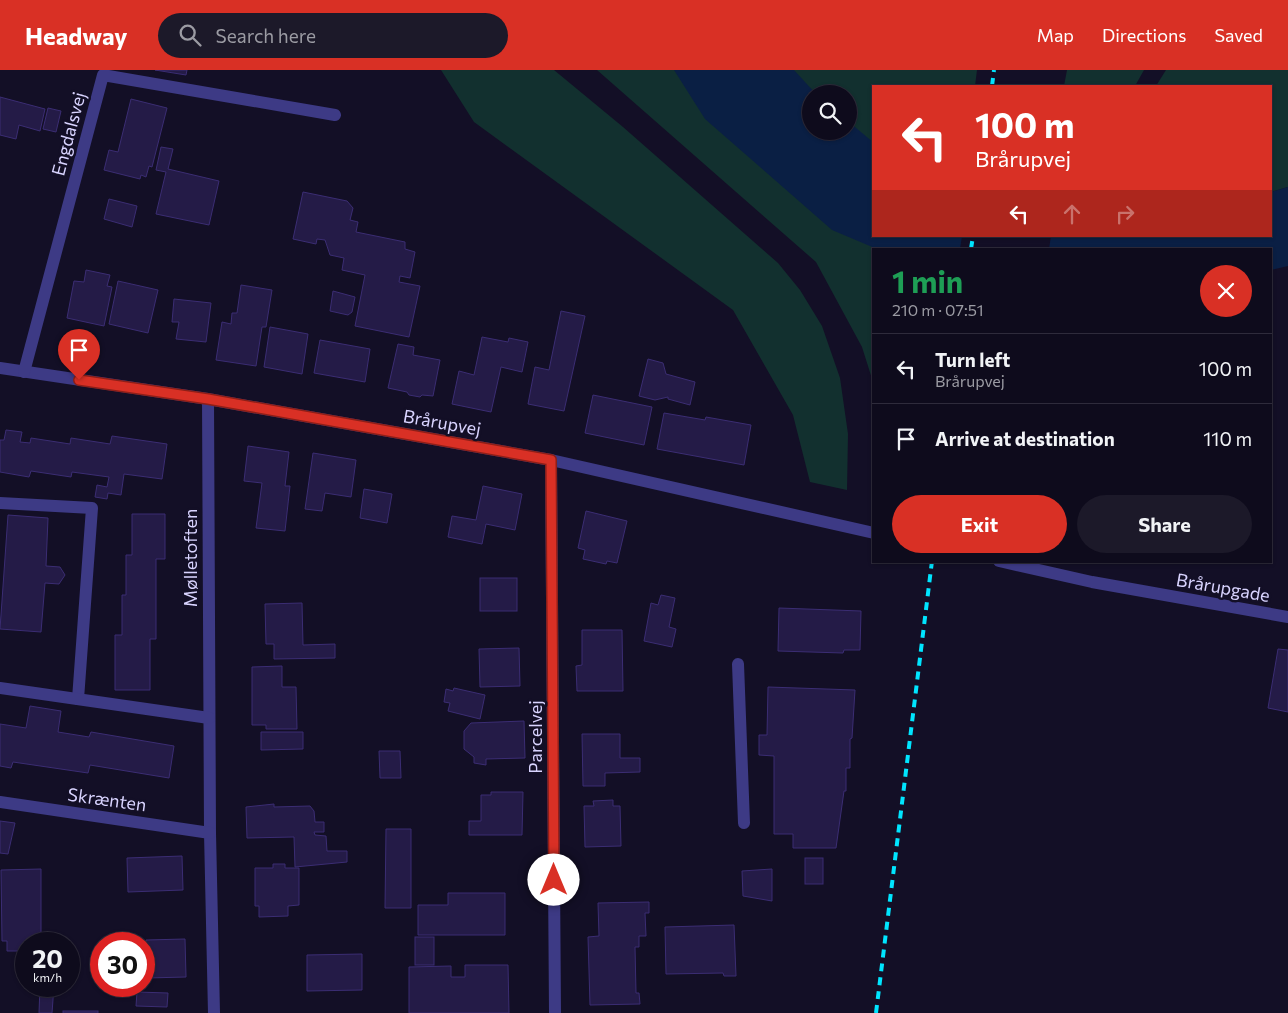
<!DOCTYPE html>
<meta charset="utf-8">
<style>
body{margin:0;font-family:Commissioner,sans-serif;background:#1c1929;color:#f1f3f6;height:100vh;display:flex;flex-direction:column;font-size:19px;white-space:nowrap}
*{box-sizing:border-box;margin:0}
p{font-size:16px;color:#9b9ba3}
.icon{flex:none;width:28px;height:28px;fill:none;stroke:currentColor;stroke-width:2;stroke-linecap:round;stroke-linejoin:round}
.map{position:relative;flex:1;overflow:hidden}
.sheet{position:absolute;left:872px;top:178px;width:400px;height:315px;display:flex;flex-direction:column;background:#0e0b1c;border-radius:0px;box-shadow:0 1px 4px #0004,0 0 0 1px #2e2b3b}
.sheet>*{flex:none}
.hud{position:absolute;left:872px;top:15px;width:400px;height:152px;border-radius:0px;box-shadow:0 1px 4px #0004,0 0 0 1px #2e2b3b;background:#d93025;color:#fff;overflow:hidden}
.tools{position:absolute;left:802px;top:15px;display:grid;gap:10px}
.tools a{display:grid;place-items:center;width:55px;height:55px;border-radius:50%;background:#0e0b1c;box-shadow:0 1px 4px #0004,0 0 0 1px #2e2b3b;font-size:25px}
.speed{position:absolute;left:15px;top:862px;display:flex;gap:10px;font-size:25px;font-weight:700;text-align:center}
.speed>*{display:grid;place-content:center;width:65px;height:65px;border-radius:50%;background:#0e0b1c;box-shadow:0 1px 4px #0004,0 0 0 1px #2e2b3b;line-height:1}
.speed small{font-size:12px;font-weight:400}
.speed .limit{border:8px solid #d22;background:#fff;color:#111}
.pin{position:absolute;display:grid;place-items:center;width:42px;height:42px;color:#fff;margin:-51px -21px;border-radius:50% 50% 50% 0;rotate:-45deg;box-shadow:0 0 5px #0007}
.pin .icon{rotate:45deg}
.me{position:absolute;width:55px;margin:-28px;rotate:0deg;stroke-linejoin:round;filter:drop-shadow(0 0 4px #0008)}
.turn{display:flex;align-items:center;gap:18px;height:105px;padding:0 20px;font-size:22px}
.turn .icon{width:65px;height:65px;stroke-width:2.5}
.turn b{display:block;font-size:35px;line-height:42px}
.lanes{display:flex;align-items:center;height:48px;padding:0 20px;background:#0003;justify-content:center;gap:25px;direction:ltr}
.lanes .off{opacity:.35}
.round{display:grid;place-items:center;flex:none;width:52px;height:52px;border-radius:26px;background:#1c1929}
.head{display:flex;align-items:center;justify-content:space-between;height:85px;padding:0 20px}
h1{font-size:30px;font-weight:700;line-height:38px;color:#1e9e55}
.primary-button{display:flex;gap:10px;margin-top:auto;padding:10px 20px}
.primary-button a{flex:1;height:58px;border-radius:30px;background:#d93025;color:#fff;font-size:20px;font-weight:700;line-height:58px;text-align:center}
.primary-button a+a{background:#1c1929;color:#f1f3f6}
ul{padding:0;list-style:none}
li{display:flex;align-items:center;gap:15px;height:70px;padding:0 20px;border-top:1px solid #2e2b3b}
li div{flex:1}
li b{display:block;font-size:19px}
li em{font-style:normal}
header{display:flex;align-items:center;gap:30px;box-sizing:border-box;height:70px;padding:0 25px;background:#d93025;color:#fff}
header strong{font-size:24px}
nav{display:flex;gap:28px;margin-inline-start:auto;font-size:18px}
.search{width:350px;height:45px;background:#1c1929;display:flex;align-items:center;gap:12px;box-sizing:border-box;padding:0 18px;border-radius:28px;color:#9b9ba3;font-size:19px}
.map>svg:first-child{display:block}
</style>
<header>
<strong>Headway</strong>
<div class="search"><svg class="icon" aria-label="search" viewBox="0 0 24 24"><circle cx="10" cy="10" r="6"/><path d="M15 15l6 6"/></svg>Search here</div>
<nav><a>Map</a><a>Directions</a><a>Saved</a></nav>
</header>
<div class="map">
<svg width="1288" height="943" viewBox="0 0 1288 943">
<rect width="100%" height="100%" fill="#130f26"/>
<g fill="#12302f" fill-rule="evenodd">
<path d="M441 0H554L623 57 778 193 800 220 822 256 840 308 848 364 847 420 810 412 793 345 733 240 474 52Z"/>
<path d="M597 0H977L975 16H874V166L953 179H874V315L862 277 816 192ZM811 24H849V61H811Z"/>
<path d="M1067 0H1144L1135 16H1064Z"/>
<path d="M1166 0H1288V117L1271 122V16H1156Z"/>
</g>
<path fill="#0a1f44" d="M674 0H794L816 24H811V61H849V52L874 73V166H1271V122L1288 117V196L1271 200V179H877L832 160 705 49Z"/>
<path fill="#130f26" d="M962 166H1051L1049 179H960Z"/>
<g fill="#241b47" stroke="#3b2d73">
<path d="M155 0H187L186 5Z"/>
<path d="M0 27 45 39 40 61 19 55 16 69 0 65Z"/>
<path d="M131 29 167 38 152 97 149 96 146 107 141 105 140 109 104 100 109 80 118 82Z"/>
<path d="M48 38 61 41 56 62 43 59Z"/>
<path d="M161 77 173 79 168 99 219 111 209 155 156 144 166 102 156 100Z"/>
<path d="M303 122 347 131 353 138 350 150 358 152 356 162 405 172V179L415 182 410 208 400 206 399 212 420 216 409 267 355 256 365 205 342 200 344 188 330 185 325 170 317 169 316 174 293 169Z"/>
<path d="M109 129 137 136 132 157 104 149Z"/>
<path d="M86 200 110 205 107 216 112 217 104 256 67 248 74 211 84 212Z"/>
<path d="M118 211 158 220 148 263 109 254Z"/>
<path d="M241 215 272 220 266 257H262L256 296 216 290 222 252 231 254 232 243H237Z"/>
<path d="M333 221 355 227 352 242 348 245 330 241Z"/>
<path d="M174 229 211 233 206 272 176 269 179 252H172Z"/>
<path d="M561 241 585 246 564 341 528 334 535 297 549 300Z"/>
<path d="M270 257 308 264 302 304 264 297Z"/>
<path d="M482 267 508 272 509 268 528 272 522 302 501 297 491 342 452 334 459 301 474 305Z"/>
<path d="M320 270 370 279 365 312 314 303Z"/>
<path d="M398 274 414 277 413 285 440 290 433 326 422 325 420 327 409 325 407 322 388 318Z"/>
<path d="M648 289 663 293 666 304 695 312 690 335 668 329V327L655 330 639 326Z"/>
<path d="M593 325 652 337 644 375 585 363Z"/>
<path d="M664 343 705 350 706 347 751 355 744 395 657 379Z"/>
<path d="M6 360 22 362 20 372 30 373 31 368 70 374 71 368 110 374 112 366 167 374 162 409 124 404 121 425 108 423 107 429 95 427 97 415 107 417 109 407 72 402 71 407 31 401 29 407 0 402V370H4Z"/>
<path d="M248 376 289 382 285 416H290L285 461 256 458 262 413 244 411Z"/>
<path d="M313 383 356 390 351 427 325 423 322 441 305 439Z"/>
<path d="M483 416 522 424 515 460 486 454 482 474 448 467 452 446 476 450Z"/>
<path d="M364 419 392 424 387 453 360 448Z"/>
<path d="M586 441 627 451 617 493 607 491 606 494 583 489 585 480 578 478Z"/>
<path d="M132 444H165V489H156V569H150V620H115V565H122V525H126V485H132Z"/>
<path d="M8 445 48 448 46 496 60 497 65 505 59 514 45 513 41 562 0 559Z"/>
<rect x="480" y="508" width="37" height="33"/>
<path d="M661 525 675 528 669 557 676 559 672 577 644 571 651 533 658 535Z"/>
<path d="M302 533 303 575 335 574V588L274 589V574H266L265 534Z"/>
<path d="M779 538 861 541 860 580H844L843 583 778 581Z"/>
<path d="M582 560H622L623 621H577L576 596 582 595Z"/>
<path d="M519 578 520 616 480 617 479 579Z"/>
<path d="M1278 579 1288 580V642L1268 638Z"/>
<path d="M282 596V617H296L297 659H266V655H252V597Z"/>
<path d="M768 617 855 620 852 668 850 669V698H846V721H844L836 778H793V764H774V686L759 685V665H767Z"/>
<path d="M454 618 485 625 480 649 448 641 450 633 444 632 446 619 453 621Z"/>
<path d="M30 636 61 641 58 662 89 667 91 662 174 676 169 708 90 695 88 703 13 692 11 698 0 696V654L26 658Z"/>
<path d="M524 651 525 688 486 689V695L474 693V687L464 679V661L471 653Z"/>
<path d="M261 662H303V679L261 680Z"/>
<path d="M582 664H620V688H640V702L605 703V716H583Z"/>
<path d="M379 681H400L401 708H380Z"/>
<path d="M491 722H523L522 765H469V751H481V725H491Z"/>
<path d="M613 730V736H620L621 776 585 777 584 736H594L593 731Z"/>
<path d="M274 734V737L310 736 314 741 315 752H324V762H314L315 765 326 766 327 781H347V792L295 797 294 767 247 768 246 737Z"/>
<path d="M0 751 15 753 8 784 0 783Z"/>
<path d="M386 759H411V838H385Z"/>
<path d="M182 786 183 820 128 822 127 788Z"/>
<rect x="805" y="788" width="18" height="26"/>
<path d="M273 794H285V798H299V835L288 836V846L259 847V836H255V798H273Z"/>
<path d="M41 799V874H26V881H7V871H2L1 800Z"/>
<path d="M772 799V831L743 826 742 801Z"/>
<path d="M448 823H505V865H418V835H448Z"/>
<path d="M649 832V843H645L646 866H639V877H635L636 923H639L640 934 590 935 588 867 599 866 598 833Z"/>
<path d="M734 855 736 906H724L723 903 666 904 665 857Z"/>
<rect x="415" y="867" width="19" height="28"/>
<path d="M185 869 186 907 147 908 146 901H144V875H146V870Z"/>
<path d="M362 884V920L307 921V885Z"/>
<path d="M465 895H508L509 943H409V897L451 896V907H465Z"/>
<path d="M40 916H54L52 943H39Z"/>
<path d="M137 922 168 923 167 937 136 936Z"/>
<rect x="63" y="941" width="35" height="2"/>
</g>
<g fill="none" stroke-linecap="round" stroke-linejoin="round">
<g stroke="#3d3a85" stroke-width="12">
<path d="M0 298 208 329 551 390 874 463"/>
<path d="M24 302 103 5 335 45"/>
<path d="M208 329 210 763 214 943"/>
<path d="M551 390 555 943"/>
<path d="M0 433 92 438 78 629"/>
<path d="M999 491 1092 512 1288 547"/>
<path d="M738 594 744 753"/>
<path d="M0 618 209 648"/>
<path d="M0 732 210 763"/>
</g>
<g stroke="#00e5ff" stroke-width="4" stroke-dasharray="8 6" stroke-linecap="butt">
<path d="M992 16 994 0"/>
<path d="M971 179 973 166"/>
<path d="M876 943 932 491"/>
</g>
</g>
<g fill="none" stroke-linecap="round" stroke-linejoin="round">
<defs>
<path id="route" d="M79 310 208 329 551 390 554 810"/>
</defs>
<use href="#route" stroke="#8d1f18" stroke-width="12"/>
<use href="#route" stroke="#d93025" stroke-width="9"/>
</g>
<g text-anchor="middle" stroke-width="5" stroke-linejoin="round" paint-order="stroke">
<g font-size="18" fill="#d9d4ff" stroke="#130f26">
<text transform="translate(69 64) rotate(-75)" y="6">Engdalsvej</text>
<text transform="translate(442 353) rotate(10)" y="6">Brårupvej</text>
<text transform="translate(191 488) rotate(-90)" y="6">Mølletoften</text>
<text transform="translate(1223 518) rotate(10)" y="6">Brårupgade</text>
<text transform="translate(536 667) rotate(-90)" y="6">Parcelvej</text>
<text transform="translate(107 730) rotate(8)" y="6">Skrænten</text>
</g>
</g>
</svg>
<div class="tools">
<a><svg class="icon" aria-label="search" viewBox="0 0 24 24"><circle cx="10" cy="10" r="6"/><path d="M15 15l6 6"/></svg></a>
</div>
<div class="speed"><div>20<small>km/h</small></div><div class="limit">30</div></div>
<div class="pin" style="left:79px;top:310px;background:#d93025"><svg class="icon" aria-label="arrive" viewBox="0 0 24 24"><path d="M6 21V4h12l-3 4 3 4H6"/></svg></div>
<svg class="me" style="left:554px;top:810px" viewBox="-20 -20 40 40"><circle r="19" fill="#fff"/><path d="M0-13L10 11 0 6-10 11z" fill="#d93025"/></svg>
<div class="hud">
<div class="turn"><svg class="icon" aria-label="left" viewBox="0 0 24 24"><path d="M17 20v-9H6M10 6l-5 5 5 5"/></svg><div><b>100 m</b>Brårupvej</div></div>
<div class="lanes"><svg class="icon" aria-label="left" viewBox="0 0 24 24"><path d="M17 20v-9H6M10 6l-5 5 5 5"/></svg><svg class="icon off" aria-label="ahead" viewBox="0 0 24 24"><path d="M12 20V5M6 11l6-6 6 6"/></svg><svg class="icon off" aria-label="right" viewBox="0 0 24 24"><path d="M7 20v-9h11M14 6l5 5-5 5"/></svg></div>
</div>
<section class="sheet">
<div class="head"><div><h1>1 min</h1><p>210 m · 07:51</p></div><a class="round" style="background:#d93025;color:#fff"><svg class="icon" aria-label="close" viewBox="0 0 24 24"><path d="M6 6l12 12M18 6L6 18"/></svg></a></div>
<ul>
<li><svg class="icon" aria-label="left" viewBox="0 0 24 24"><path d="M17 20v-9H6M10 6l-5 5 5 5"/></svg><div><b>Turn left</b><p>Brårupvej</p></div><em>100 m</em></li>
<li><svg class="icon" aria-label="arrive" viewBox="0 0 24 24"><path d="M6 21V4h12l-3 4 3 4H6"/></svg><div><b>Arrive at destination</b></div><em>110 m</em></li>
</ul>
<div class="primary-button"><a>Exit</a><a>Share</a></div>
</section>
</div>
